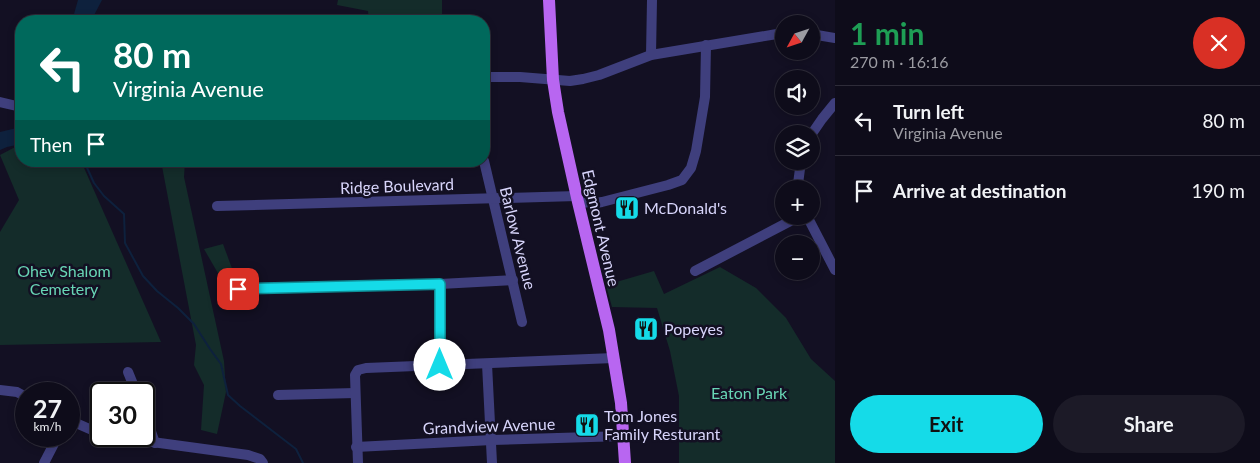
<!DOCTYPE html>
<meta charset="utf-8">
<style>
body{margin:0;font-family:Lato,sans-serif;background:#1c1a27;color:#f1f3f6;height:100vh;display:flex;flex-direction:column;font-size:19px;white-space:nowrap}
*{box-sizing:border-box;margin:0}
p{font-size:16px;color:#9b9ba2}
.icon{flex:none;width:28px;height:28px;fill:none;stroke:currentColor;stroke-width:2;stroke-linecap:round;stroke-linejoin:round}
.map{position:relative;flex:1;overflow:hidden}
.sheet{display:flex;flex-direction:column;background:#0e0c1a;width:425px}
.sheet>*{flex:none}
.hud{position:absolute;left:15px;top:15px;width:475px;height:152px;border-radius:20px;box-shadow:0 2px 8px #0003,0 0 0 1px #2e2c39;background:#00695c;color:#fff;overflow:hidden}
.needle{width:32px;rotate:230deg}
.controls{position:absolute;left:775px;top:15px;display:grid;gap:10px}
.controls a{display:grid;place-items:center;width:45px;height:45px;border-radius:50%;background:#0e0c1a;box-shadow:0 2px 8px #0003,0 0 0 1px #2e2c39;font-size:25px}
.speed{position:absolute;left:15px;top:382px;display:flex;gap:10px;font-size:25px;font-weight:700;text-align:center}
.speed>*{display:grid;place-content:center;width:65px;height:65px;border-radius:50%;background:#0e0c1a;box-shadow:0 2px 8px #0003,0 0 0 1px #2e2c39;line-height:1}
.speed small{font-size:12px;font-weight:400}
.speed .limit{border:2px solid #111;border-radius:8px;background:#fff;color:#111}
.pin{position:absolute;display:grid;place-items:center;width:42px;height:42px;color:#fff;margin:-21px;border-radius:10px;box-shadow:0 2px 8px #0006}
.me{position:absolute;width:55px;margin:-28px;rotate:0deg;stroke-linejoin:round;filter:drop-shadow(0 0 4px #0008)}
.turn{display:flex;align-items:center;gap:18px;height:105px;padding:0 15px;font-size:22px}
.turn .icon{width:65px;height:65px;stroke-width:2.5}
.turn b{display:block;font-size:35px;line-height:42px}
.then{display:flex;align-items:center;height:48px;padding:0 15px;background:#0003;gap:10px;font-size:19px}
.round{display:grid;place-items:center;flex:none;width:52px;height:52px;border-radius:26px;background:#1c1a27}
.headline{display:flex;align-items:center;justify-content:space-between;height:85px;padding:0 15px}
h1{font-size:30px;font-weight:700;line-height:38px;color:#1e9e55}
.action{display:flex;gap:10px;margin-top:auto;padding:10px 15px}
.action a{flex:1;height:58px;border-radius:30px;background:#15dbe8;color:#111;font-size:20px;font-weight:700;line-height:58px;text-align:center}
.action a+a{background:#1c1a27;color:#f1f3f6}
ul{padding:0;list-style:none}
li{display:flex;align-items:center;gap:15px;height:70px;padding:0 15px;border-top:1px solid #2e2c39}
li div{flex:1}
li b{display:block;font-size:19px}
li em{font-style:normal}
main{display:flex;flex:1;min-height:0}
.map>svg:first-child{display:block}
</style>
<main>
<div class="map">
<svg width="835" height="463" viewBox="0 0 835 463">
<rect width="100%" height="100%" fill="#131023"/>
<g fill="#142c2a">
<path d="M338 0H442V21H369L368 11 337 5Z"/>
<path d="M21 144V161H81L161 342 0 345V232L19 200 0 155Z"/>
<path d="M161 161H185L184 177 224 361 226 392 217 434 201 430 204 385 194 365 196 345Z"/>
<path d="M223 244 237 282 230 294 204 249Z"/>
<path d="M720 267 756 288 786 318 811 359 835 381V463H679V396L670 351 657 308 612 307 606 285 654 271 664 294Z"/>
</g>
<g fill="#0e213d">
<path d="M78 0H102L91 21H72Z"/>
<path d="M21 127V144L7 147 0 150V132Z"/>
</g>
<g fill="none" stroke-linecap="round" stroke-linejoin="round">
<path stroke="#0e213d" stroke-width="2" d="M84 161 94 183 104 196 124 214 125 243 143 276 157 291 178 308 194 324 210 349 221 364 228 395 240 406 296 449 303 463"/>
<g stroke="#3f3f7d" stroke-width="10">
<path d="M811 34 835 38"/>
<path d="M651 55 652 0"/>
<path d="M484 77H520L570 81 583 79 599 75 651 55 777 34H784"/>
<path d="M0 102 21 107"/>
<path d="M811 135 822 119 835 103"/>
<path d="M484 161 522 322"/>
<path d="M799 189 798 184 801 161"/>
<path d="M578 202 596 203 602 202 668 185 682 180 691 168 696 151 705 97 706 45"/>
<path d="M217 206 577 196"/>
<path d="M807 216 835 270"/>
<path d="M695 271 800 216"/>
<path d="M440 284V365"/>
<path d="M238 289 440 284 513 280"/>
<path d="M487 364 492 463"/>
<path d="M128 372 137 394"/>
<path d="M0 390 17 392 26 397"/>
<path d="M278 395 355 393"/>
<path d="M144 412 155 443"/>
<path d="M69 420 101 434"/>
<path d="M108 436 248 455 260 459 263 463"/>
<path d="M356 447 492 440 624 436"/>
<path d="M44 463 58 436"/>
<path d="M358 463 355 375 358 370 366 368 614 358"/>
</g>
<path stroke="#b866f1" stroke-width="12" d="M549 0 553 80 558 112 578 202 609 330 621 403 625 463"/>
</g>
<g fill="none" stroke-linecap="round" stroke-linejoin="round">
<defs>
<path id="route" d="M238 289 440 284V365"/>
</defs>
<use href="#route" stroke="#0e8e97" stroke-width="12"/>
<use href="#route" stroke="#15dbe8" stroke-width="9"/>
</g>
<defs>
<symbol id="restaurant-square" viewBox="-11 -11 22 22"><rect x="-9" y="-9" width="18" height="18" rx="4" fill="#15dbe8" stroke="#131023"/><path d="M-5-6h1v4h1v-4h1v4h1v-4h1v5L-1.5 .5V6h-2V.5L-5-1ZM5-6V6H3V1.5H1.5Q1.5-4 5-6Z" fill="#111"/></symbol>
</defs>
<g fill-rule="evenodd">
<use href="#restaurant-square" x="613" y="194" width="28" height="28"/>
<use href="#restaurant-square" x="632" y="315" width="28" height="28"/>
<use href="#restaurant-square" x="573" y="411" width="28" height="28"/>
</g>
<g text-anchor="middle" stroke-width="5" stroke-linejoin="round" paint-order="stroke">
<g font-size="16" fill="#d8d5fb" stroke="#131023">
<text transform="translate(397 186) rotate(-2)" y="6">Ridge Boulevard</text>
<text transform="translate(601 228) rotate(77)" y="6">Edgmont Avenue</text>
<text transform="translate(518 238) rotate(76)" y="6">Barlow Avenue</text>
<text transform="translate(489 426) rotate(-2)" y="6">Grandview Avenue</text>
</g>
<g font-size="16" fill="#d8d5fb" stroke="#131023" text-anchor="start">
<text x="644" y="214">McDonald's</text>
<text x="664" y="335">Popeyes</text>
<text x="604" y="422">Tom Jones<tspan x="604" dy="18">Family Resturant</tspan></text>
</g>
<g font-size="16" fill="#68d5b5" stroke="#131023">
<text x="64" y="277">Ohev Shalom<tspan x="64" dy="18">Cemetery</tspan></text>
<text x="749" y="399">Eaton Park</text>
</g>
</g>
</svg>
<div class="controls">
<a><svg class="needle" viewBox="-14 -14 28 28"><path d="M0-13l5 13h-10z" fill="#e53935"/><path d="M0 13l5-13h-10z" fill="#9b9ba2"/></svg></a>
<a><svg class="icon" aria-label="sound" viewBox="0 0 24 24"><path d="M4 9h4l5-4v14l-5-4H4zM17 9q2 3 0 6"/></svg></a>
<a><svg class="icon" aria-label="layers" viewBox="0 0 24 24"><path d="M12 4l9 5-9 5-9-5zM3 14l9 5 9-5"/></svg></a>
<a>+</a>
<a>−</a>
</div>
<div class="speed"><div>27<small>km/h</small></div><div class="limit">30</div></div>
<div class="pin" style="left:238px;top:289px;background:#d93025"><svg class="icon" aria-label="arrive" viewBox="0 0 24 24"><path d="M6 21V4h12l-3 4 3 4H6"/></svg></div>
<svg class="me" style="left:440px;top:365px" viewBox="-20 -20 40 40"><circle r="19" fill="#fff"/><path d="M0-13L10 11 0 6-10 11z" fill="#15dbe8"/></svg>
<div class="hud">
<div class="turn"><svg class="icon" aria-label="left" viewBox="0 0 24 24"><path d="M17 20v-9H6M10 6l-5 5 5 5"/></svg><div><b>80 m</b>Virginia Avenue</div></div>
<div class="then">Then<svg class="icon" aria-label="arrive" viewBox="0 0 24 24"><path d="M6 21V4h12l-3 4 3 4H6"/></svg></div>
</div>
</div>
<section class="sheet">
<div class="headline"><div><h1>1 min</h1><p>270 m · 16:16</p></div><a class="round" style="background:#d93025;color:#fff"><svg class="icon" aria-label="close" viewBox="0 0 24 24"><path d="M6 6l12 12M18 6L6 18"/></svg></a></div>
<ul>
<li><svg class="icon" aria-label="left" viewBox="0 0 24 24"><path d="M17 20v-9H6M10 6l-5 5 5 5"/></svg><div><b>Turn left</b><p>Virginia Avenue</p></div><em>80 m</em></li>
<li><svg class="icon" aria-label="arrive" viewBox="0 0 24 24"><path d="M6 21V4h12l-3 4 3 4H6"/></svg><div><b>Arrive at destination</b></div><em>190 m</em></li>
</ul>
<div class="action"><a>Exit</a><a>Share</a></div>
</section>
</main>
